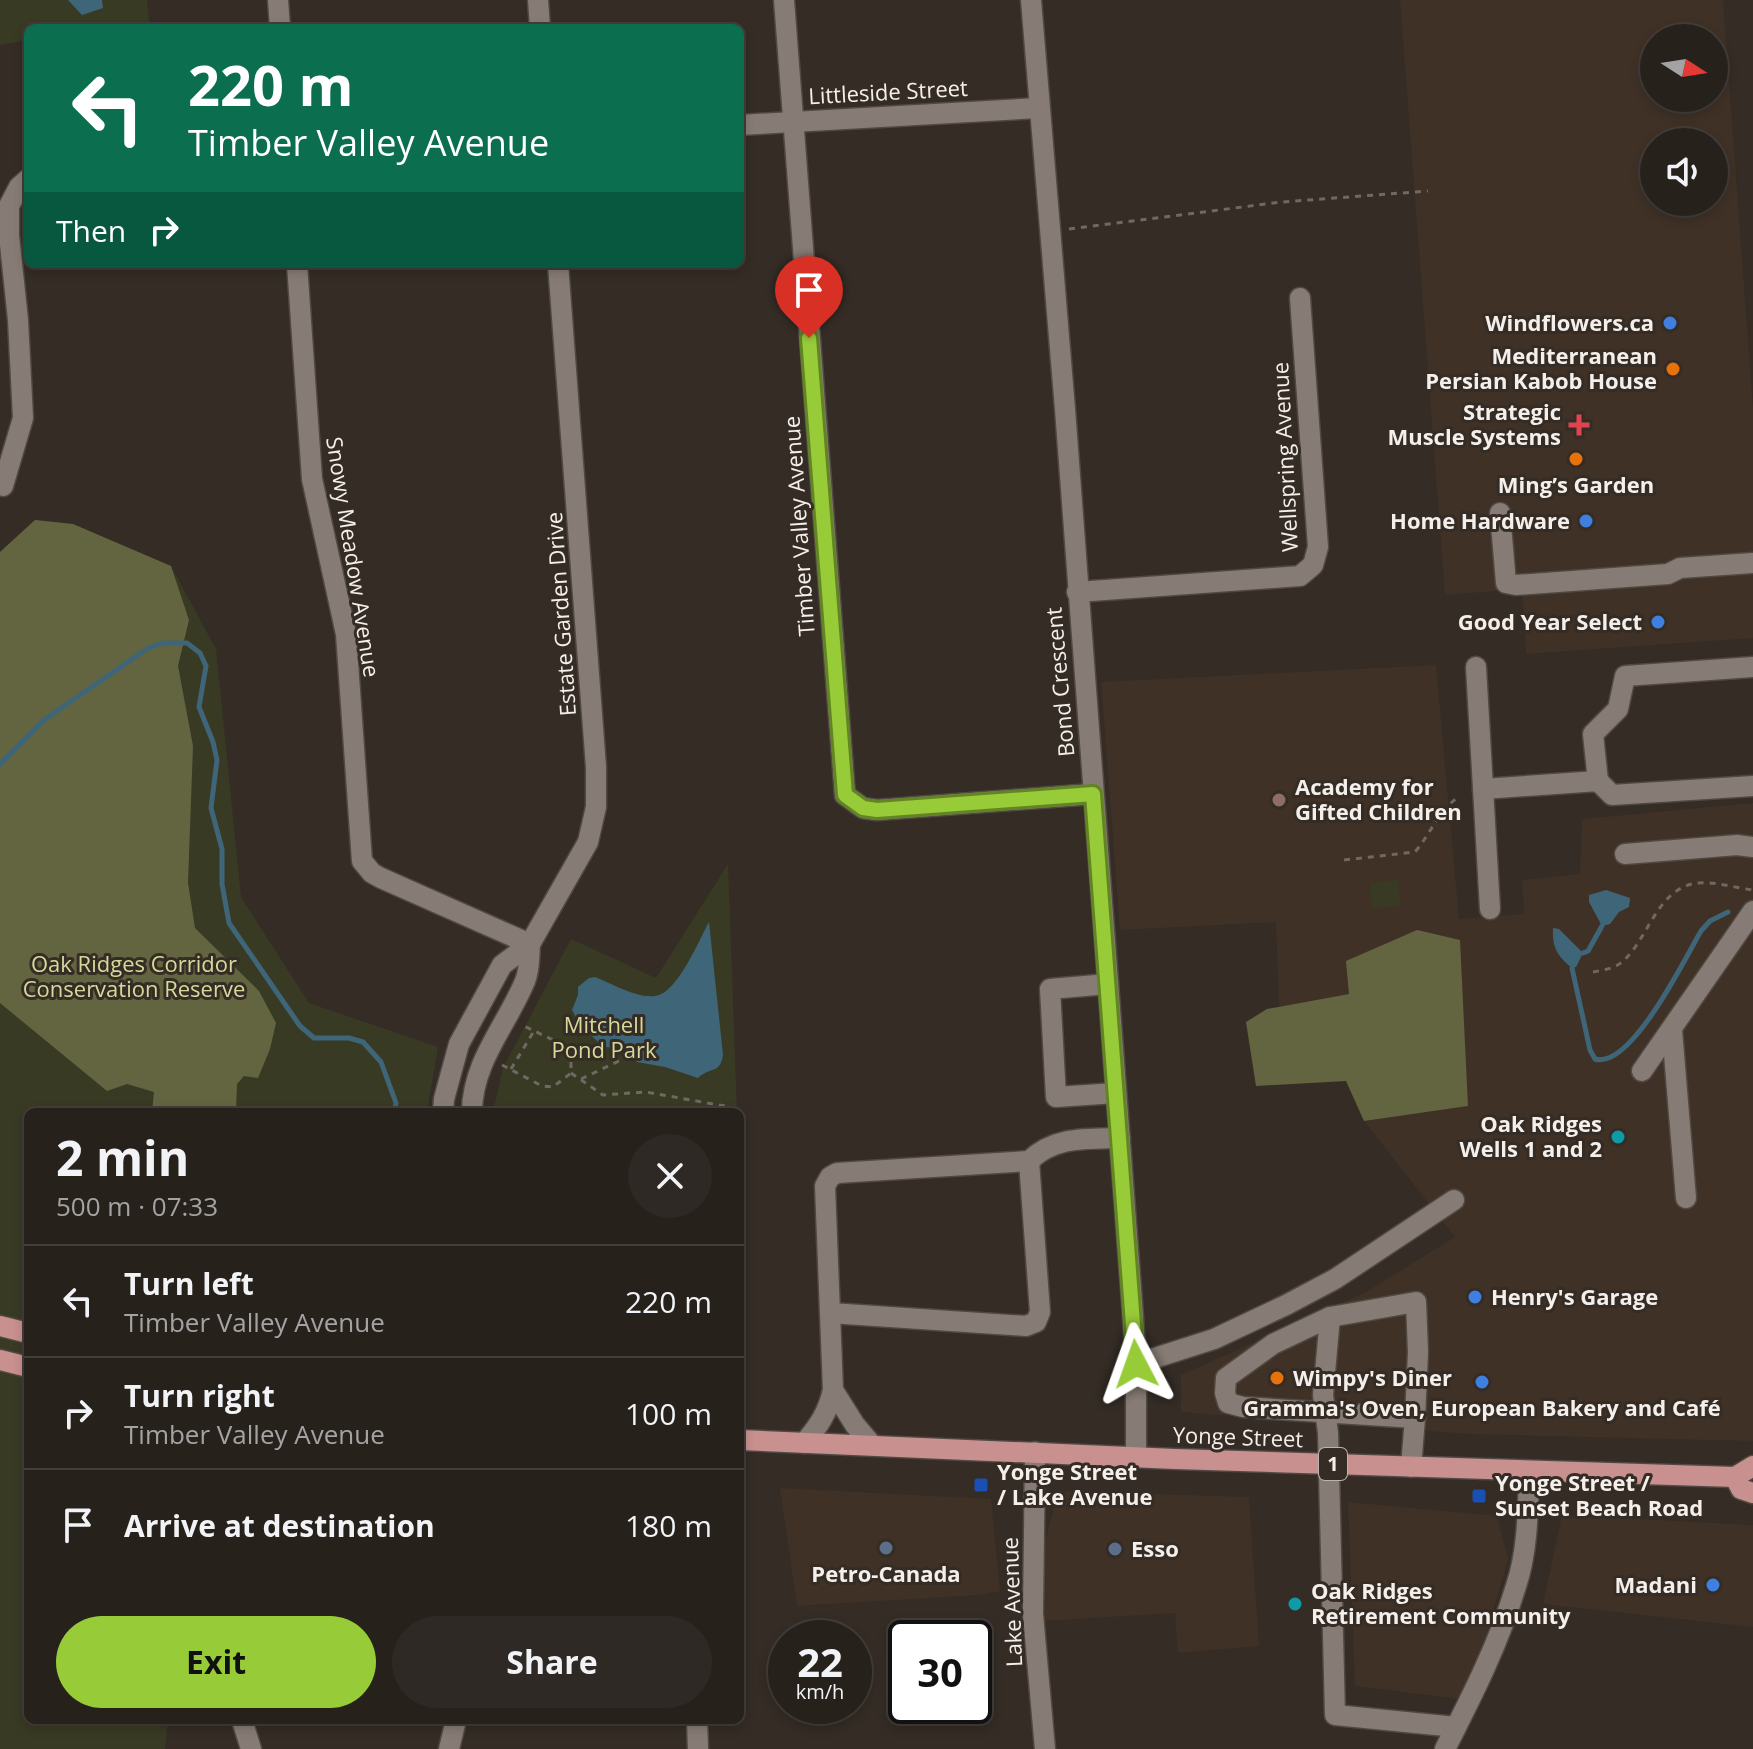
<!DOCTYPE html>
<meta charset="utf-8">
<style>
body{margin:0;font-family:"Open Sans",sans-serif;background:#2f2925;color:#f1f3f6;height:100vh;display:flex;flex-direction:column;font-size:30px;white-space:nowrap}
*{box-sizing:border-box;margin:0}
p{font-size:26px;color:#a4a3a3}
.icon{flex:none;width:44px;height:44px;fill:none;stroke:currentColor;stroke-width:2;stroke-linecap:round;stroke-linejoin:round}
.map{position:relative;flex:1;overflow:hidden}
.details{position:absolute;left:24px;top:1108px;width:720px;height:616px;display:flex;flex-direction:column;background:#27211c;border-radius:12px;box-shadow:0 4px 12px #0003,0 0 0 2px #433e3b}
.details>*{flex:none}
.top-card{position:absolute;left:24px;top:24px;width:720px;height:244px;border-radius:12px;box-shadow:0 4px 12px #0003,0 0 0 2px #433e3b;background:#0b6e4f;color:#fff;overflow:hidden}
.needle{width:52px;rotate:102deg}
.fabs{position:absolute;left:1640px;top:24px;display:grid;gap:16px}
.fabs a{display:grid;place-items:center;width:88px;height:88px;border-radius:50%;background:#27211c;box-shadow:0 4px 12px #0003,0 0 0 2px #433e3b;font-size:40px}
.speed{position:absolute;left:768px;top:1620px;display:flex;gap:16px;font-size:40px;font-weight:700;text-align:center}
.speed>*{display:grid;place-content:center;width:104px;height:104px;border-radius:50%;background:#27211c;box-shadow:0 4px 12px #0003,0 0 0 2px #433e3b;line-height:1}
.speed small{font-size:20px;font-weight:400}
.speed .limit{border:4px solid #111;border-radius:12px;background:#fff;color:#111}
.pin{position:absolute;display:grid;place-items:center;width:68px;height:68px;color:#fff;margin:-82px -34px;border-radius:50% 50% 50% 0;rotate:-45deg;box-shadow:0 0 8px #0007}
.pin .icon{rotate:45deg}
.me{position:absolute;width:88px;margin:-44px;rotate:356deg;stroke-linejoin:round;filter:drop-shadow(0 0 6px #0008)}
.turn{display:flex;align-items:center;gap:28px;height:168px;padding:0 32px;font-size:36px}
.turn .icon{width:104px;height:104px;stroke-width:2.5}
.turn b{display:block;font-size:56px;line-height:68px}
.then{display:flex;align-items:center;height:76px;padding:0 32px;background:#0003;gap:16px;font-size:30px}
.round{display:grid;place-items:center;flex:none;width:84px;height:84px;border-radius:42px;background:#2f2925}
.head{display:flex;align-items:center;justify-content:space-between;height:136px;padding:0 32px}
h1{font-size:48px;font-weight:700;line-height:60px}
.button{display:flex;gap:16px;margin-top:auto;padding:16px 32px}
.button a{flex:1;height:92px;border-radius:48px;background:#97cb38;color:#111;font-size:32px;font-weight:700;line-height:92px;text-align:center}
.button a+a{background:#2f2925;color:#f1f3f6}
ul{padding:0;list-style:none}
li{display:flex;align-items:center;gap:24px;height:112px;padding:0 32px;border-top:2px solid #433e3b}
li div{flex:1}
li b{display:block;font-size:30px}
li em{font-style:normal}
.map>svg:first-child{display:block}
</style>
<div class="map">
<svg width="1753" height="1749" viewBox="0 0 1753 1749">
<rect width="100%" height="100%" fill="#342c25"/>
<g fill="#3f3126" fill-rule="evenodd">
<path d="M1400 0H1723L1753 408V638L1526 654 1522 589 1445 595ZM1654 38H1714V98H1654ZM1654 142H1714V202H1654Z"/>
<path d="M1436 665 1459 919 1524 914 1522 880 1580 874 1582 819 1753 803V1441L1468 1434 1181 1412V1375L1366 1292 1455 1237 1364 1121 1468 1106 1349 994 1279 1007 1276 922 1120 930 1101 682Z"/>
<path d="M780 1488 991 1499 1000 1591 978 1595 797 1606Z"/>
<path d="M1058 1491 1249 1497 1259 1646 1178 1653 1175 1613 1045 1621V1543Z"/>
<path d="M1348 1502 1497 1516 1508 1559 1468 1700 1355 1686Z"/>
<path d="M1562 1515 1753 1525V1627L1543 1604Z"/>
</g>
<g fill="#383a24">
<path d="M0 0H147L150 28H28V40L0 45Z"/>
<path d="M35 520 73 524 171 566 216 649 241 897 309 1003 438 1047 427 1112H28V1720H168L165 1749H0V552Z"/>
<path d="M728 864 737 1112H493L503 1068 571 939 656 978Z"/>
<path d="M1398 879 1401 905 1373 909 1369 884Z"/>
</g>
<g fill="#636541">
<path d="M35 520 73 524 171 566 189 620 178 666 193 746 188 883 195 928 259 991 276 1023 270 1049 258 1078 244 1076 237 1084 236 1112H152L154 1092 127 1084 107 1091 0 1003V552Z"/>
<path d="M1417 930 1460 940 1468 1106 1364 1121 1346 1081 1256 1086 1246 1022 1267 1009 1349 994 1346 961Z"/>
</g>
<g fill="#3e6678">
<path d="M68 0H102L103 8 82 15Z"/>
<path d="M1606 890 1630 898 1629 907 1619 912 1610 924 1602 926 1589 902V895Z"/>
<path d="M709 922 723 1055C720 1075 710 1066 698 1078L665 1067 637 1062 624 1048 603 1047 579 1023 572 1010 578 995V987L589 978 595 977C613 984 635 998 655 996 677 994 699 940 709 922Z"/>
<path d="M1553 928 1559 929 1583 953 1576 967 1572 968C1557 956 1552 947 1553 928Z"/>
</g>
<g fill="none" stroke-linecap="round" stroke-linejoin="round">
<g stroke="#3e6678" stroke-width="5">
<path d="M0 764 44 720 148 648 163 643H187L200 653 206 666 199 707 213 742 217 760 211 808 222 849V884L229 923 300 1026 314 1038H349L363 1042 381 1062 396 1103 394 1112"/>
<path d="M1583 953 1588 951 1602 926"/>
<path d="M1572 968 1590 1050 1595 1059C1631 1070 1685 958 1701 931L1710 921 1728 912"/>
</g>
<defs>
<g id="minor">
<path d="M278 0 280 28"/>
<path d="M538 0 540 28"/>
<path d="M784 0 845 795 863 808 877 810 1093 794"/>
<path d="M1031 0 1065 409 1132 1302 1136 1364V1457"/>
<path d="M740 125 1039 108"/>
<path d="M297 264 312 479 346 634 362 861 372 873 381 878 530 944"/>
<path d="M3 486 23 418 18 320 9 235V206L19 187 28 179"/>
<path d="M1500 513 1506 583 1516 585 1668 574 1680 568 1753 563"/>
<path d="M1077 592 1300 576 1313 565 1318 547 1300 298"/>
<path d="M1476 667 1490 909"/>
<path d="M1598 781 1593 734 1618 709 1625 676 1753 667"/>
<path d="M1483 789 1598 781 1612 795 1753 786"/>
<path d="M1625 854 1737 845 1753 847"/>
<path d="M1108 984 1050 989 1056 1097 1116 1093"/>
<path d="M1672 1030 1686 1198"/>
<path d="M1642 1071 1753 911"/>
<path d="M443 1112 444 1099 459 1044 502 965 530 944 588 842 596 807V767L558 264"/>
<path d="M472 1112C472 1062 507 1025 525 981 530 970 529 956 530 944"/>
<path d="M830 1313 1026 1326 1036 1322 1040 1312 1029 1161"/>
<path d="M1330 1317 1416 1302 1418 1352 1415 1418"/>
<path d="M1136 1364 1214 1339 1286 1305 1335 1279 1454 1200"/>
<path d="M833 1390 855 1425 872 1445"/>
<path d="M804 1443C819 1426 828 1412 833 1390L825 1186 830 1177 837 1173 1029 1161C1055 1136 1086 1139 1120 1138"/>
<path d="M1035 1452 1033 1614 1045 1749"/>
<path d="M1411 1467 1415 1418 1243 1407 1228 1403 1225 1393 1226 1378 1273 1344 1330 1317 1323 1395 1328 1433 1335 1715 1456 1727"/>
<path d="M242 1720 251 1749"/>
<path d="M697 1720 698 1749"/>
<path d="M449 1749 456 1720"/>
<path d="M1445 1749C1472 1696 1499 1643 1516 1586 1528 1551 1528 1508 1529 1471"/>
</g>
<g id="major">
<path d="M0 1326 28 1333"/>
<path d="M0 1360 28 1367"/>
<path d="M740 1440 1175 1459 1735 1477 1753 1466"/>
<path d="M1735 1477 1741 1489 1753 1493"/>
</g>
</defs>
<use href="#minor" stroke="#504943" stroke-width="23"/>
<use href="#major" stroke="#504943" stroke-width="23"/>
<g stroke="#706963" stroke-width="3" stroke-dasharray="6 6" stroke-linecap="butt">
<path d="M1069 229 1282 202 1428 191"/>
<path d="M1344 860 1415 852C1431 833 1438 812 1457 798"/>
<path d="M1593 972C1603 970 1614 969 1622 962 1649 939 1656 889 1697 883 1714 881 1736 888 1753 890"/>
<path d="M502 1065 542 1086 553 1087 571 1073V1059L557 1042 522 1025"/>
<path d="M511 1069 534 1031"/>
<path d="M571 1073 603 1095 646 1092 730 1107"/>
<path d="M581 1079 621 1060"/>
</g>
<use href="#minor" stroke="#877c75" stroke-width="20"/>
<use href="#major" stroke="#c8908f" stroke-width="20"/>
</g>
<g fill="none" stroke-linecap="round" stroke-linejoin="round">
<defs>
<path id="route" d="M809 338 845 795 863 808 877 810 1093 794 1136 1364"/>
</defs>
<use href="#route" stroke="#628424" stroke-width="20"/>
<use href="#route" stroke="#97cb38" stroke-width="14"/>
</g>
<g fill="#3f7fe0" stroke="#342c25" stroke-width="3">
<circle cx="1670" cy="323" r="8"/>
<circle cx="1586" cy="521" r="8"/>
<circle cx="1658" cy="622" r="8"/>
<circle cx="1475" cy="1297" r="8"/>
<circle cx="1482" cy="1382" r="8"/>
<circle cx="1713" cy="1585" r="8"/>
</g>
<g fill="#e8710a" stroke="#342c25" stroke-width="3">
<circle cx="1673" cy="369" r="8"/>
<circle cx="1576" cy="459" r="8"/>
<circle cx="1277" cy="1378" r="8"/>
</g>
<path fill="#e0444e" stroke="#342c25" stroke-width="3" d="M1575 413h8v8h8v8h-8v8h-8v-8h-8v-8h8z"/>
<circle fill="#8d6e63" stroke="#342c25" stroke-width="3" cx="1279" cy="800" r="8"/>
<g fill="#0f9aa8" stroke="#342c25" stroke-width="3">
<circle cx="1618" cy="1137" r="8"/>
<circle cx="1295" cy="1604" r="8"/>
</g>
<g fill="#1a4fb4" stroke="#342c25" stroke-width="3">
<rect x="973" y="1477" width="16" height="16" rx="4"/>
<rect x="1471" y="1488" width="16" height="16" rx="4"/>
</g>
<g fill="#5c6f8a" stroke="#342c25" stroke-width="3">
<circle cx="886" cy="1548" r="8"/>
<circle cx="1115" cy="1549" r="8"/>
</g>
<g text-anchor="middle" stroke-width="6" stroke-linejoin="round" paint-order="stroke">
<rect fill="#342c25" stroke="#bbb4b0" stroke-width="2" x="1319" y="1448" width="28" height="32" rx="6"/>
<g font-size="20" font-weight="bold" fill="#f5efeb">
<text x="1333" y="1471">1</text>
</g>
<g font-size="22" fill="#f5efeb" stroke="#342c25">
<text transform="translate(888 92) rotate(-3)" y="8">Littleside Street</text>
<text transform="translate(1285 457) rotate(-93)" y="8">Wellspring Avenue</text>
<text transform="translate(799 526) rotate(-94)" y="8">Timber Valley Avenue</text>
<text transform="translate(353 557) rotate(81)" y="8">Snowy Meadow Avenue</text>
<text transform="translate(561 614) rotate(-94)" y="8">Estate Garden Drive</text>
<text transform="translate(1060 682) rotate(-95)" y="8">Bond Crescent</text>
<text transform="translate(1238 1437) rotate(2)" y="8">Yonge Street</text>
<text transform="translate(1012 1602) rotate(-92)" y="8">Lake Avenue</text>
</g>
<g font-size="22" font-weight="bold" fill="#f5efeb" stroke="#342c25" text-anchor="end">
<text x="1654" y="331">Windflowers.ca</text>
<text x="1657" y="364">Mediterranean<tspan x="1657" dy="25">Persian Kabob House</tspan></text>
<text x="1561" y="420">Strategic<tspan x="1561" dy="25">Muscle Systems</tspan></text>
<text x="1576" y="493" text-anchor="middle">Ming’s Garden</text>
<text x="1570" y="529">Home Hardware</text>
<text x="1642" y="630">Good Year Select</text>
<text x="1295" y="795" text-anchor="start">Academy for<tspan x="1295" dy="25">Gifted Children</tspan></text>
<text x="1602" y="1132">Oak Ridges<tspan x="1602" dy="25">Wells 1 and 2</tspan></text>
<text x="1491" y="1305" text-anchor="start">Henry's Garage</text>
<text x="1293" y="1386" text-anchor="start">Wimpy's Diner</text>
<text x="1482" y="1416" text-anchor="middle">Gramma's Oven, European Bakery and Café</text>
<text x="997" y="1480" text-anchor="start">Yonge Street<tspan x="997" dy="25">/ Lake Avenue</tspan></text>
<text x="1495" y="1491" text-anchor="start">Yonge Street /<tspan x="1495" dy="25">Sunset Beach Road</tspan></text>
<text x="1131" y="1557" text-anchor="start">Esso</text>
<text x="886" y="1582" text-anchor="middle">Petro-Canada</text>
<text x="1697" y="1593">Madani</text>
<text x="1311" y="1599" text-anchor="start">Oak Ridges<tspan x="1311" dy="25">Retirement Community</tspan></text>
</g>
<g font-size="22" fill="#d5da9a" stroke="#342c25">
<text x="134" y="972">Oak Ridges Corridor<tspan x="134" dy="25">Conservation Reserve</tspan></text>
<text x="604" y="1033">Mitchell<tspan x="604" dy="25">Pond Park</tspan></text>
</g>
</g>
</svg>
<div class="fabs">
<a><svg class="needle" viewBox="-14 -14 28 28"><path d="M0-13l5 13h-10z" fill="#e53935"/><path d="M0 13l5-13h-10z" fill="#a4a3a3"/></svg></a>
<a><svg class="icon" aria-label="sound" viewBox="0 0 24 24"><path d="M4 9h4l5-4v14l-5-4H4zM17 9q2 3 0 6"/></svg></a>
</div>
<div class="speed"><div>22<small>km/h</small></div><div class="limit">30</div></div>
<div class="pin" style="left:809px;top:338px;background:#d93025"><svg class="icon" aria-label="arrive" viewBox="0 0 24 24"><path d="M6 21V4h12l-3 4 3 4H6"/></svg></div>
<svg class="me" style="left:1136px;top:1364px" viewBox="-20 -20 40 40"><path d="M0-17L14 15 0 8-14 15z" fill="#97cb38" stroke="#fff" stroke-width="4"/></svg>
<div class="top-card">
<div class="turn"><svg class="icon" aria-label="left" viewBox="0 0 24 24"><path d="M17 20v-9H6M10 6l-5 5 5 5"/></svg><div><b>220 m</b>Timber Valley Avenue</div></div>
<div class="then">Then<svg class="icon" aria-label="right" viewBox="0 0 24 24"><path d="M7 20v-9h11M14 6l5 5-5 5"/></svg></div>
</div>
<section class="details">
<div class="head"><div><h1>2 min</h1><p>500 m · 07:33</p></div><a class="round"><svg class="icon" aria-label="close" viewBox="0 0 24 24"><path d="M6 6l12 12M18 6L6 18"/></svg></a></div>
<ul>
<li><svg class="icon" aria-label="left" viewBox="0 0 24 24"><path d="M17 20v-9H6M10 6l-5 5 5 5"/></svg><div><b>Turn left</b><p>Timber Valley Avenue</p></div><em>220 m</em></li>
<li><svg class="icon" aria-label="right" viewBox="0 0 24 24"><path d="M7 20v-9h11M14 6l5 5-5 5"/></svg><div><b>Turn right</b><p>Timber Valley Avenue</p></div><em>100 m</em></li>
<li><svg class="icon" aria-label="arrive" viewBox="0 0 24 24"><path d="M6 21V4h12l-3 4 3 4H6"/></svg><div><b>Arrive at destination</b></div><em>180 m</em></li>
</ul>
<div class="button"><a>Exit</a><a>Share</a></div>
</section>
</div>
